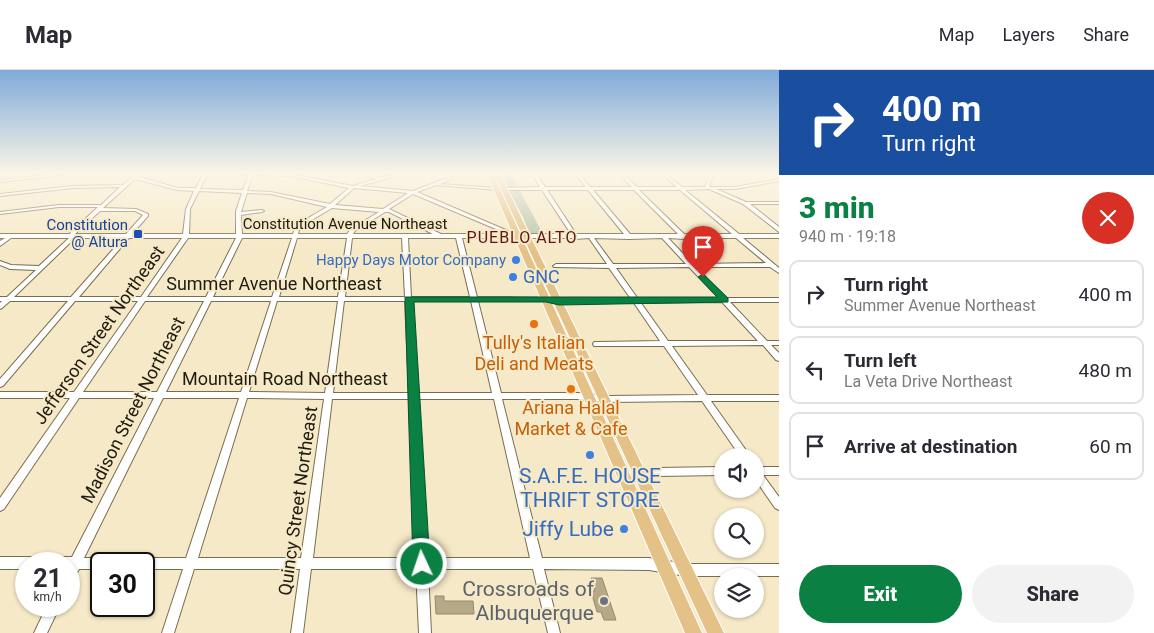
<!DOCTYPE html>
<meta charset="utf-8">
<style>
body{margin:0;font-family:Roboto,sans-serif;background:#f2f2f3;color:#2b2b33;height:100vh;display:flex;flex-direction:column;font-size:19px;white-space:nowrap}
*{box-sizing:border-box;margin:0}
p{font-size:16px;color:#7c7c81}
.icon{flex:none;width:28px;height:28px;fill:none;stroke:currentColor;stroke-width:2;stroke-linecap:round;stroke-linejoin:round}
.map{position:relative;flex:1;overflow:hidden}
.drawer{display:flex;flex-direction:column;background:#fff;width:375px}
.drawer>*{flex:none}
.guide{background:#1a4fa0;color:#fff;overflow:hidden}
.fabs{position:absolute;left:714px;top:378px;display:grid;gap:10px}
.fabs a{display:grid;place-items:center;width:50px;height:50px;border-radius:50%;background:#fff;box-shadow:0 1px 4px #0004;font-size:25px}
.speed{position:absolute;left:15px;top:482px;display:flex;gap:10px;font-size:25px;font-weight:700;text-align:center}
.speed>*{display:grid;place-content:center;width:65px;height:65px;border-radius:50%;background:#fff;box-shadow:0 1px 4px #0004;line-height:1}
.speed small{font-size:12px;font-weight:400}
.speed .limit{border:2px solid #111;border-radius:8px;background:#fff;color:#111}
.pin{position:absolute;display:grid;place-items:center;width:42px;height:42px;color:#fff;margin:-51px -21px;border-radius:50% 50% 50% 0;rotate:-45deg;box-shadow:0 0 5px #0007}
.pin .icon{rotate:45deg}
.me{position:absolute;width:55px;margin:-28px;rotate:357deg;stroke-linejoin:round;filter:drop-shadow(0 0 4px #0008)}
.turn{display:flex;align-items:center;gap:18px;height:105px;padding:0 20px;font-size:22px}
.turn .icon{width:65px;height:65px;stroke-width:2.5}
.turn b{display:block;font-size:35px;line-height:42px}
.round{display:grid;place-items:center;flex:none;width:52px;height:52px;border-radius:26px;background:#f2f2f3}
.summary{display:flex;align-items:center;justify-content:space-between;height:85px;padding:0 20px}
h1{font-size:30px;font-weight:800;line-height:38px;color:#0b8043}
.primary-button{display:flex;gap:10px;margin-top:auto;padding:10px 20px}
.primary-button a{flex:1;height:58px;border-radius:30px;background:#0b8043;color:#fff;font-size:20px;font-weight:800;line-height:58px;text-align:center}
.primary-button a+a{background:#f2f2f3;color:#2b2b33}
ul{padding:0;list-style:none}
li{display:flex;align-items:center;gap:15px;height:68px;margin:0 10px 8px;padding:0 10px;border:2px solid #e1e1e2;border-radius:10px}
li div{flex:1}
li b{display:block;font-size:19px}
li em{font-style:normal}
header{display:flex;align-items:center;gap:30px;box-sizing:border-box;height:70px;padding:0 25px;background:#fff;border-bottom:1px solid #e1e1e2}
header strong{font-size:24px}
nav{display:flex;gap:28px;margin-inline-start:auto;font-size:18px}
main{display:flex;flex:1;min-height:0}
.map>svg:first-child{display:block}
</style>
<header>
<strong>Map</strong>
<nav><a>Map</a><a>Layers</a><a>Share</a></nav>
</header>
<main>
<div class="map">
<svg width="779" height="563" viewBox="0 0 779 563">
<rect width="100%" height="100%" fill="#f6e9c7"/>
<path fill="#b7c5ab" d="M499 104H511L544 166 529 164 523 147Z"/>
<g fill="#b5a989" stroke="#948969">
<path d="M591 508H602L616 550H604L601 542H597L591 521H595Z"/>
<path d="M435 526H444V531H473L474 544H436Z"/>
</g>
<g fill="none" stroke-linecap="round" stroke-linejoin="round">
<defs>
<g id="minor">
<path d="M55 104H65L63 105 0 112V110Z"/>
<path d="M135 104H139L137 106 177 118H196L203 104H207L200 119 243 120 248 105H244V104H290L353 116 376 109 366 105V104C372 104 377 107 382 107 388 106 393 104 399 104V105L360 116 413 121 447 108 445 104H449L451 109 440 114 497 118 540 117 532 104H536L545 117H586L575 104H579L590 117H632L619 104H623L637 117H677L662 104H666L682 117H705L710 104H714L709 116 710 117H735L779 109V111L735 119H716L746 132H779V134H750L779 157V162L743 134 709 119 685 120 739 164H779V168H743L779 198V203L770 197H696L726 228H779V232H730L767 271H779V275H771L779 283V291L776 290 763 275 672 276 707 325H779V331H711L750 386H740L702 331 606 332 578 329H502L542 488H649L686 494H779V506H686L649 500 544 499 560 563H548L533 499H428L431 563H419L416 499H311L303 563H291L300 499H194L174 563H162L183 499H144V494H101V499H79L73 510 69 512V494H26V499H0V487H72L154 328H79L4 439 0 441V428L70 328H0V322H74L138 231H75L3 316 0 317V309L68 231H10L2 238 0 239V233L2 231H0V227H7L36 200 10 199 0 195V191L11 195 39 196 69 168H11L0 176V171L5 168H0V164H70L71 162 98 137H59L0 144V142L59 135H101L120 117 73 118 0 126V124L73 116 123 115ZM253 105 290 106 349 118 330 134 271 122 247 121ZM135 109 177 120 194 121 186 139 183 164H132L148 146V144L136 139 103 138ZM436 115 497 120H542L571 164H441L389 139 413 124 503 162 508 161 417 122ZM354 118 408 123 383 139 335 135ZM547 120H588L624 164H576ZM593 120H634L678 164H630ZM639 120H680L732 164H684ZM199 121 242 123 236 141V164H189L190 139ZM247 123 271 124 327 137 296 155 293 164H242L241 145 262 142 264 141 262 140 241 142ZM332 138 379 142 351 159 347 164H298L300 157ZM100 141H135L143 145 126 164H75ZM385 142H389L433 164H353L355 161ZM75 168H123L71 227H14ZM129 168H182L141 227H79ZM188 168H236L206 227H147ZM242 168H292L272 227H213ZM297 168H347L338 227H279ZM352 168H402L405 227H345ZM408 168H456L470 227H411ZM462 168H573L575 169 589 168 607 194H556L553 196 554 197 609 198 631 229C579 229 528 227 477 227ZM594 168 629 169 662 168 686 194H613ZM668 168 684 169 686 168H736L766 193 693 194ZM689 197 719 228 638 229 616 198ZM145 231H204L157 322H83ZM211 231H271L241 322H166ZM277 231H338L325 323 249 322ZM344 231H405L409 323H333ZM412 231H471L492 323H417ZM478 231H546L559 233H634L660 271 597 272H594L593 274 594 276H664L698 325 606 326 578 323H501ZM722 232 758 271H668L641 233ZM163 328H239L186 488H84ZM247 328 324 329 301 488H198ZM332 329H409L416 488H313ZM417 329H494L530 488H427Z"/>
<path d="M722 397V405L657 406 654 405 652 402 654 399 657 398Z"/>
<path d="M755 397H779V405H763L779 427V440L775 438 755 409Z"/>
<path d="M47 536H60L47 563H34Z"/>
</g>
<g id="major">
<path d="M487 104H493L702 563H685Z"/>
<path d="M494 104H500L724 563H707Z"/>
</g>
</defs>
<use href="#minor" stroke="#796d4f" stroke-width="2"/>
<use href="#major" stroke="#fff" stroke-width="2"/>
<use href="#minor" fill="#fff" fill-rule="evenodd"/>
<use href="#major" fill="#e4c187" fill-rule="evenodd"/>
</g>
<linearGradient id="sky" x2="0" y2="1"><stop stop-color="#80aada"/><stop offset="0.57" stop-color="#fbf5e6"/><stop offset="1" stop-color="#fbf5e6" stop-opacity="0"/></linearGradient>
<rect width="779" height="182" fill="url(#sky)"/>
<path fill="#0b8043" stroke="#07532c" d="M703 204 728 228V232L559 235 546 232H414L430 494 428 500 422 502 415 500 413 494 405 227H717L698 207Z"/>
<rect fill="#1a4fb4" stroke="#f6e9c7" stroke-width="2" x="133" y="159" width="10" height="10" rx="2.5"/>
<g fill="#3f7fe0" stroke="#f6e9c7" stroke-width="2">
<circle cx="516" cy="190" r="5"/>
<circle cx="513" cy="207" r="5"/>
<circle cx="590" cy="385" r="5"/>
<circle cx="624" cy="459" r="5"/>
</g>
<g fill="#e8710a" stroke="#f6e9c7" stroke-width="2">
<circle cx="534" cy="254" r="5"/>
<circle cx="571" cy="319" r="5"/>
</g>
<circle fill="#6b7280" stroke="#f6e9c7" stroke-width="2" cx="604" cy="531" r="5"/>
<g text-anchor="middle" stroke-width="4" stroke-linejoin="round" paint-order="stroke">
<g font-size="15" fill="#1f1b0e" stroke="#f6e9c7">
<text x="345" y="159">Constitution Avenue Northeast</text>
</g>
<g font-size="15" fill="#164399" stroke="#f6e9c7" text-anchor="end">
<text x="128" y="160">Constitution<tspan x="128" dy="17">@ Altura</tspan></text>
</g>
<g font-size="15" fill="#366cbe" stroke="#f6e9c7" text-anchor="end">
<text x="506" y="195">Happy Days Motor Company</text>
</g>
<g font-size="16" letter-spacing="1" fill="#5c1715" stroke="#f6e9c7">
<text x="522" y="173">PUEBLO ALTO</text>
</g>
<g font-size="18" fill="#366cbe" stroke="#f6e9c7" text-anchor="start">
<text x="523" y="213">GNC</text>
</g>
<g font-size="18" fill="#1f1b0e" stroke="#f6e9c7">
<text x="274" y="220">Summer Avenue Northeast</text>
<text transform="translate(99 265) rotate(-55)" y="6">Jefferson Street Northeast</text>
<text x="285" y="315">Mountain Road Northeast</text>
<text transform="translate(133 340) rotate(-63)" y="6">Madison Street Northeast</text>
<text transform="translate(298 431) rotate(-82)" y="6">Quincy Street Northeast</text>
</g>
<g font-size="18" fill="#c56008" stroke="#f6e9c7">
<text x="534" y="279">Tully's Italian<tspan x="534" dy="21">Deli and Meats</tspan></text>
<text x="571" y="344">Ariana Halal<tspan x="571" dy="21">Market &amp; Cafe</tspan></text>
</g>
<g font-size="21" fill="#366cbe" stroke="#f6e9c7">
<text x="590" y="413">S.A.F.E. HOUSE<tspan x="590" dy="24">THRIFT STORE</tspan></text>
<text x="614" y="466" text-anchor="end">Jiffy Lube</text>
</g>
<g font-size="21" fill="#5b616d" stroke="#f6e9c7" text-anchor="end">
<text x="594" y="526">Crossroads of<tspan x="594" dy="24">Albuquerque</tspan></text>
</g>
</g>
</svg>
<div class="fabs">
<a><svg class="icon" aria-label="sound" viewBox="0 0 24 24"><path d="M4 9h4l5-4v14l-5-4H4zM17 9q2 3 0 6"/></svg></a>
<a><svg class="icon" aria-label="search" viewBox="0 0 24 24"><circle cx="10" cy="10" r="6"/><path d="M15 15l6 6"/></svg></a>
<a><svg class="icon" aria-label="layers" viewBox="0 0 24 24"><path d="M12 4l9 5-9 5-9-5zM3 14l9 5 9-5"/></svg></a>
</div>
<div class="speed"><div>21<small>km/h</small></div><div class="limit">30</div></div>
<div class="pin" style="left:703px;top:207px;background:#d93025"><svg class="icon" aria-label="arrive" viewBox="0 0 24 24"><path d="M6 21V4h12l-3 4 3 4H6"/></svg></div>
<svg class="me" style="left:422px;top:494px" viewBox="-20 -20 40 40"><circle r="17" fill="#0b8043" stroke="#fff" stroke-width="3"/><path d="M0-11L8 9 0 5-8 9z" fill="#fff"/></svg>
</div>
<section class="drawer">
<div class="guide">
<div class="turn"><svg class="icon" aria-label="right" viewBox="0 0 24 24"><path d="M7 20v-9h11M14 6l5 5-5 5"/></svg><div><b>400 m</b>Turn right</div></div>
</div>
<div class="summary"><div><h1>3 min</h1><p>940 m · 19:18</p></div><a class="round" style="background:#d93025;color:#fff"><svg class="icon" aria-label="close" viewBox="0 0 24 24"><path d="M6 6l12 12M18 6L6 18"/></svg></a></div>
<ul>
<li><svg class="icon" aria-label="right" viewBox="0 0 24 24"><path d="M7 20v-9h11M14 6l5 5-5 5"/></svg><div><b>Turn right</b><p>Summer Avenue Northeast</p></div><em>400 m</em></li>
<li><svg class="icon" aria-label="left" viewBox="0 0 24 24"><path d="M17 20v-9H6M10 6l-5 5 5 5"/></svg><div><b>Turn left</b><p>La Veta Drive Northeast</p></div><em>480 m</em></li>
<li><svg class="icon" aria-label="arrive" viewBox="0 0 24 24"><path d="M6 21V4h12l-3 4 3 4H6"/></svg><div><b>Arrive at destination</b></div><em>60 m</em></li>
</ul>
<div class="primary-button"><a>Exit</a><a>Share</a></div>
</section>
</main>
